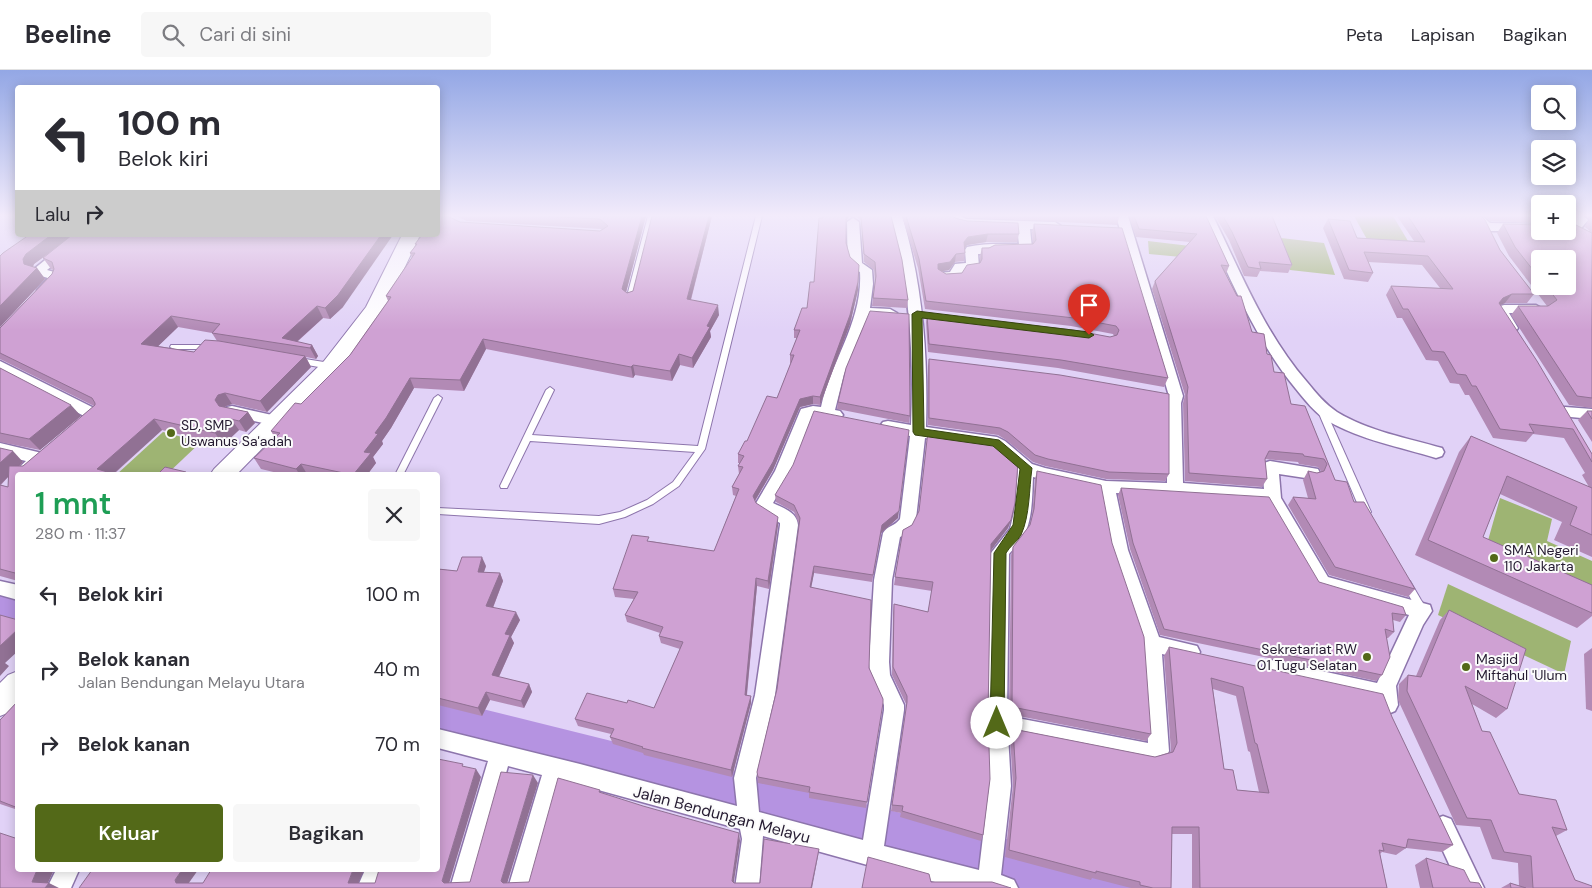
<!DOCTYPE html>
<html lang="id">
<meta charset="utf-8">
<style>
body{margin:0;font-family:"DM Sans",sans-serif;background:#f7f7f7;color:#2b2b33;height:100vh;display:flex;flex-direction:column;font-size:19px;white-space:nowrap}
*{box-sizing:border-box;margin:0}
p{font-size:16px;color:#7c7c81}
.icon{flex:none;width:28px;height:28px;fill:none;stroke:currentColor;stroke-width:2;stroke-linecap:round;stroke-linejoin:round}
.map{position:relative;flex:1;overflow:hidden}
.sheet{position:absolute;left:15px;top:402px;width:425px;height:400px;display:flex;flex-direction:column;background:#fff;border-radius:5px;box-shadow:0 2px 12px #0003}
.sheet>*{flex:none}
.top-card{position:absolute;left:15px;top:15px;width:425px;height:152px;border-radius:5px;box-shadow:0 2px 12px #0003;background:#fff;color:#2b2b33;overflow:hidden}
.buttons{position:absolute;left:1531px;top:15px;display:grid;gap:10px}
.buttons a{display:grid;place-items:center;width:45px;height:45px;border-radius:5px;background:#fff;box-shadow:0 2px 12px #0003;font-size:25px}
.pin{position:absolute;display:grid;place-items:center;width:42px;height:42px;color:#fff;margin:-51px -21px;border-radius:50% 50% 50% 0;rotate:-45deg;box-shadow:0 0 5px #0007}
.pin .icon{rotate:45deg}
.me{position:absolute;width:55px;margin:-28px;rotate:0deg;stroke-linejoin:round;filter:drop-shadow(0 0 4px #0008)}
.turn{display:flex;align-items:center;gap:18px;height:105px;padding:0 20px;font-size:22px}
.turn .icon{width:65px;height:65px;stroke-width:2.5}
.turn b{display:block;font-size:35px;line-height:42px}
.then{display:flex;align-items:center;height:48px;padding:0 20px;background:#0003;gap:10px;font-size:19px}
.round{display:grid;place-items:center;flex:none;width:52px;height:52px;border-radius:5px;background:#f7f7f7}
.summary{display:flex;align-items:center;justify-content:space-between;height:85px;padding:0 20px}
h1{font-size:30px;font-weight:600;line-height:38px;color:#1e9e55}
.cta{display:flex;gap:10px;margin-top:auto;padding:10px 20px}
.cta a{flex:1;height:58px;border-radius:5px;background:#536918;color:#fff;font-size:20px;font-weight:600;line-height:58px;text-align:center}
.cta a+a{background:#f7f7f7;color:#2b2b33}
ul{padding:0;list-style:none}
li{display:flex;align-items:center;gap:15px;height:75px;padding:0 20px}
li div{flex:1}
li b{display:block;font-size:19px}
li em{font-style:normal}
header{display:flex;align-items:center;gap:30px;box-sizing:border-box;height:70px;padding:0 25px;background:#fff;border-bottom:1px solid #e1e1e2}
header strong{font-size:24px}
nav{display:flex;gap:28px;margin-inline-start:auto;font-size:18px}
.search{width:350px;height:45px;background:#f7f7f7;display:flex;align-items:center;gap:12px;box-sizing:border-box;padding:0 18px;border-radius:5px;color:#7c7c81;font-size:19px}
.map>svg:first-child{display:block}
</style>
<header>
<strong>Beeline</strong>
<div class="search"><svg class="icon" aria-label="search" viewBox="0 0 24 24"><circle cx="10" cy="10" r="6"/><path d="M15 15l6 6"/></svg>Cari di sini</div>
<nav><a>Peta</a><a>Lapisan</a><a>Bagikan</a></nav>
</header>
<div class="map">
<svg width="1592" height="818" viewBox="0 0 1592 818">
<rect width="100%" height="100%" fill="#e1d2f7"/>
<g fill="#9eb473">
<path d="M1354 146H1393L1411 176 1369 173Z"/>
<path d="M1281 168 1324 173 1335 205 1290 200Z"/>
<path d="M1148 171 1190 176 1192 188 1149 184Z"/>
<path d="M163 362 201 372 166 405H116Z"/>
<path d="M1500 428 1552 449 1547 471 1592 491V520L1487 474Z"/>
<path d="M1448 514 1571 571 1564 604 1438 545Z"/>
</g>
<g fill="none" stroke-linecap="round" stroke-linejoin="round">
<g fill="#b593e1" fill-rule="evenodd">
<path d="M0 521 18 525V557L0 553Z"/>
<path d="M438 628 1107 794 1124 801 1131 818H1016L438 666Z"/>
</g>
<defs>
<g id="service">
<path d="M648 146H654L634 230 630 232 626 230Z"/>
<path d="M756 146H762L705 379 679 416 653 434 625 447 599 454 438 444V438L599 446 620 442 647 430 673 412 695 382 530 371 507 418H501L500 416 546 320 550 317 554 320 532 365 698 376Z"/>
<path d="M171 275H209L213 277 209 279H174L170 277Z"/>
<path d="M299 288 330 293 334 296 330 299 296 293 295 291 296 289Z"/>
<path d="M438 325 442 328 403 405H395L434 328Z"/>
<path d="M1321 336 1325 339 1371 442 1369 444H1363L1361 442 1317 339Z"/>
<path d="M1407 510 1410 511 1421 530 1423 533 1421 536 1418 537 1415 536 1404 517 1402 514 1404 511Z"/>
</g>
<g id="minor">
<path d="M890 146H902C923 215 928 285 926 357L997 367 1005 371 1032 394 1045 398 1106 411 1167 413V333L1169 326 1116 146H1128L1183 326 1181 333 1183 413 1264 419 1262 397 1264 393 1270 391 1318 399 1320 403 1318 407 1312 409 1279 404 1281 428 1328 507 1430 535 1432 541 1423 555 1396 616 1398 635 1395 641 1388 644 1381 641 1378 631 1264 605 1261 599 1264 593 1271 590 1377 613 1409 545 1316 518 1266 432 1175 425 1116 423 1128 480 1159 567 1197 576 1200 582 1197 588 1190 590 1162 584 1169 681 1166 688 1150 693 1008 665 1011 716 1001 805 1014 810 1018 818H959L871 796 763 766 759 818H735L742 769 740 759 562 710 532 818H508L542 705 508 696 474 818H450L488 691 438 678V659L580 694 737 736 734 708 755 625 780 455V453L757 440 755 435 775 401 801 339 813 336 821 337C831 291 863 251 860 202 844 196 848 167 847 152L853 148 859 152 862 193 872 200 873 214 870 238 890 239 897 243 890 247 868 246 844 304 835 340 840 341 843 345 840 349 835 350 812 346 791 402 773 433C783 438 797 442 798 455L775 625 756 708 759 742 863 770 884 640V635L870 605 869 592 874 510 883 463C887 456 895 456 900 449L910 366 883 360 880 356 883 352 888 351 911 355C914 284 910 215 890 146ZM925 368 988 376 1018 400 1014 442 1010 459 991 483 987 653 989 716 979 800 884 776 904 640V635L890 605 889 592 892 510 900 467 909 463 916 449ZM1033 407 1099 422 1110 480 1142 574 1148 673 1007 646 1009 484C1013 479 1018 474 1022 469 1033 451 1032 427 1033 407Z"/>
<path d="M949 146H961L966 149 1055 152 1061 156 1055 160 1030 159 1032 178 1030 181H993L987 184H978L979 197 977 200 964 201 960 209 944 210 938 206 939 203 950 202 955 194 966 193 965 180 967 177C984 173 1001 174 1019 174L1017 158 966 157 954 154Z"/>
<path d="M1201 146H1213C1241 203 1265 264 1307 312 1316 323 1325 334 1337 342 1368 361 1407 368 1442 378L1444 382 1442 386 1436 388C1400 377 1361 370 1328 351 1315 343 1305 330 1296 319 1254 268 1229 205 1201 146Z"/>
<path d="M1470 146H1482L1490 153 1540 154 1541 161H1487L1483 160Z"/>
<path d="M1572 146H1584L1588 150 1579 161H1571L1569 158 1575 150Z"/>
<path d="M76 165H90L47 200 58 203 61 208 49 223H39L37 220 48 208 34 204V199Z"/>
<path d="M1504 235H1536L1543 239 1536 243H1509L1518 258 1516 261H1506L1495 245 1497 237Z"/>
<path d="M0 291 100 341 103 345C98 354 90 361 80 358L77 354 84 346 0 302Z"/>
<path d="M232 336 281 347 284 351 281 355 276 356 227 345 224 341 227 337Z"/>
<path d="M1565 337 1592 339V349L1560 346 1557 342 1560 338Z"/>
<path d="M0 373 46 384 48 388 30 405H18V411L13 409 11 405 26 391 0 385Z"/>
<path d="M0 511 18 515V530L0 525Z"/>
<path d="M1443 746 1451 749 1484 818H1460L1432 757 1435 749Z"/>
<path d="M56 800H79L71 818H47Z"/>
<path d="M365 800H387L381 818H357Z"/>
</g>
<g id="secondary">
<path d="M402 165H420L385 239 338 301 236 405H210L214 399 324 291 366 237Z"/>
<path d="M18 601V635L10 642 0 646V613L8 605Z"/>
</g>
</defs>
<use href="#service" stroke="#8d75ac" stroke-width="2"/>
<use href="#minor" stroke="#8d75ac" stroke-width="3"/>
<use href="#secondary" stroke="#8d75ac" stroke-width="2"/>
<use href="#service" fill="#fff" fill-rule="evenodd"/>
<use href="#minor" fill="#fff" fill-rule="evenodd"/>
<use href="#secondary" fill="#fff" fill-rule="evenodd"/>
</g>
<g fill="#b28ab5" fill-rule="evenodd">
<path d="M456 146H646L626 222 627 223 633 221 712 146 691 230 719 245 710 261 711 267 693 298 680 295 672 311 635 305 633 308 486 279 464 321 414 318 391 358 382 371 383 374 373 387 376 393 367 405H311L307 404V405H286L261 399 254 388 275 368 271 361 301 334 350 285 388 231 386 226 412 188 410 183 416 175 415 174 460 152 600 161 602 159 467 151Z"/>
<path d="M823 146H891L908 230 907 238 872 236 875 212 874 200 864 192 861 151 857 147H849L846 151V173L858 220 850 254 820 335 813 334 800 337 773 400 755 431 756 433 778 455 769 519 757 516 747 625 751 633 732 707 644 685 643 683 613 674 610 667 611 664 578 656 575 649 627 633 654 638 680 579 661 573 659 566 660 563 627 552 625 545 634 529 615 527 613 519 650 471 714 481 736 426 733 425 732 417 739 404 738 396 740 393H738V384L747 371 777 328 791 293H790V285L797 268H794V260L807 238 814 212Z"/>
<path d="M902 146H953L955 148 1019 164 1017 172H986L967 175 965 178V183L964 191 955 192 949 200 942 201 946 204 962 203 980 193V186L982 178 1033 174 1032 162 1034 154 1168 308 1164 317 1058 298 928 282 926 252 927 244 1110 267 1114 266 1113 264 1071 256 925 239 918 198Z"/>
<path d="M964 146H1119V147L1117 155 967 147Z"/>
<path d="M1129 146H1206L1229 196 1226 204 1252 262 1267 284 1274 302 1291 334 1305 336 1335 410 1354 432 1415 519 1408 527 1329 505 1288 435 1293 427 1308 428 1303 410 1308 401 1317 403 1321 401 1318 397 1299 394 1298 392 1265 389 1267 409 1262 417 1185 411 1183 333 1185 325 1152 219 1155 211 1190 172 1136 167Z"/>
<path d="M1215 146H1272L1292 195 1288 203 1260 201 1257 207 1244 206 1229 170Z"/>
<path d="M1397 146H1481L1500 180 1534 224 1527 233H1505L1500 235 1592 384V487L1554 470 1562 452 1500 424 1483 467 1592 515V546L1577 558 1415 485 1459 382 1471 366 1589 417 1582 405 1585 403 1564 368 1533 364 1526 372 1493 368 1469 325H1465L1459 314 1450 313 1438 291 1426 290 1402 248H1397L1386 225 1391 216 1440 218 1422 195 1368 192 1373 203 1368 212 1344 209 1323 158 1328 149 1357 168 1414 171Z"/>
<path d="M1484 146H1540V153L1491 151Z"/>
<path d="M1568 146H1576L1572 150V153L1592 163 1585 157 1589 149 1586 146H1592V338L1569 335 1511 245 1518 236H1547L1509 186 1497 163 1503 154 1540 161ZM1540 189 1568 216H1540Z"/>
<path d="M29 165 343 237 330 249 323 248 297 272 312 275 318 286 316 289 306 287 311 297 267 342 232 334 226 336 225 337 248 342 255 353 246 362 239 360 223 375 162 360 114 404 18 405V511L0 506V378L23 392 20 396H23L94 336 0 289V258L52 204 53 200 51 199 43 188 52 181 34 194 33 197 37 198 45 209 0 257ZM178 257 212 263 217 271 194 282 158 276ZM8 407V417L1 415Z"/>
<path d="M929 289 1169 404 1165 411 1106 409 1045 396 1033 392 1006 370 998 365 928 355V296Z"/>
<path d="M0 298 81 346 40 380 0 372Z"/>
<path d="M838 332 910 346 909 353 837 339Z"/>
<path d="M1587 341H1592V372L1578 350Z"/>
<path d="M928 361 1011 450 1008 458 991 480 983 765 981 771 900 747 901 743 891 741 906 640V634L892 605 893 543 894 534 928 542 932 521 894 515 903 460 912 455 919 442Z"/>
<path d="M1037 401 1151 664 1146 671 1009 644 1011 485 1013 477 1030 455 1032 447 1035 409Z"/>
<path d="M1121 418 1319 512 1406 545 1400 552 1393 550 1394 562 1388 568H1387L1382 605 1376 611 1160 565 1130 479 1118 425Z"/>
<path d="M775 425 898 448 881 463 872 512 814 503 811 517 869 598 883 629 866 738 809 728V723L758 713 757 702 777 619 799 454 794 442 776 432Z"/>
<path d="M486 496 484 502 500 503 503 511 493 538 520 550 511 567 514 573 499 607 529 614 532 622 524 638 490 630 482 646 438 635V499L457 501Z"/>
<path d="M1449 540 1507 639 1496 648 1472 634 1482 661 1519 724 1567 760 1556 766 1575 810 1592 818H1501L1510 813 1519 816 1518 793 1492 789 1480 757 1456 755 1398 630 1399 614 1408 605 1416 606 1440 550Z"/>
<path d="M1169 577 1392 647 1453 775 1442 782 1406 778 1396 785 1382 782 1380 784 1387 818H1192V764H1172L1171 818H1131L1092 808 1091 810 1005 787 1013 716 1010 667 1013 659 1155 687 1170 682 1171 681 1164 586ZM1213 619 1236 626 1248 681 1250 682 1259 722 1237 720 1224 699Z"/>
<path d="M1592 578V641L1586 639 1584 584Z"/>
<path d="M18 631V740L0 734V650Z"/>
<path d="M1426 788 1470 812 1482 818H1420L1415 795Z"/>
</g>
<g fill="#917194">
<path d="M642 146H646L624 230 622 219Z"/>
<path d="M709 146H712L688 240 687 229Z"/>
<path d="M845 146H849V147L845 152Z"/>
<path d="M988 164 986 172 967 175 963 180 964 172 968 167Z"/>
<path d="M51 165H73L34 194 31 200 37 198 45 209 0 257V236L24 194 23 189 26 184Z"/>
<path d="M381 165H393L343 237 330 249 325 238Z"/>
<path d="M956 184 955 192 949 200 937 202 938 194Z"/>
<path d="M858 212V220L850 254 820 335V327Z"/>
<path d="M1512 224 1505 233 1496 237 1492 242 1503 228Z"/>
<path d="M718 235 719 245 710 261 711 267 693 298 692 288 707 256Z"/>
<path d="M317 236 323 248 293 275 282 268Z"/>
<path d="M171 246 178 257 149 285 141 274Z"/>
<path d="M483 269 486 279 464 321 460 310Z"/>
<path d="M312 275 318 286 316 289 310 278Z"/>
<path d="M679 284 680 295 672 311 670 301Z"/>
<path d="M305 286 311 297 267 342 260 331Z"/>
<path d="M633 295 635 305 633 308 631 297Z"/>
<path d="M410 308 414 318 391 358 382 371 383 374 373 387 376 393 367 405H353L364 382 375 363Z"/>
<path d="M225 323 232 334 226 336 222 341 215 330 218 325Z"/>
<path d="M813 326V334L800 337 773 400 753 434V426L800 329Z"/>
<path d="M71 335 81 346 40 380 29 369Z"/>
<path d="M248 342 255 353 246 362 239 351Z"/>
<path d="M154 349 162 360 112 405 97 399Z"/>
<path d="M231 349 239 360 223 375 215 363Z"/>
<path d="M13 381 23 392 0 415V393Z"/>
<path d="M301 394 307 404V405H300L296 399Z"/>
<path d="M899 441 898 448 881 463 872 512 882 455Z"/>
<path d="M778 447V455L769 519 768 511Z"/>
<path d="M1011 450 1008 458 989 483 991 474Z"/>
<path d="M482 487 486 496 481 510 478 502Z"/>
<path d="M814 496V503L810 524V517Z"/>
<path d="M500 503 503 511 490 545 486 536Z"/>
<path d="M756 508 757 516 746 632 745 625Z"/>
<path d="M516 542 520 550 511 567 514 573 496 613 492 605 505 564Z"/>
<path d="M18 559V581L5 593 9 596 0 606V576Z"/>
<path d="M529 614 532 622 524 638 521 631Z"/>
<path d="M486 622 490 630 482 646 478 638Z"/>
<path d="M751 626V633L732 707 731 700Z"/>
<path d="M476 699 481 707 448 817 442 811Z"/>
<path d="M533 705 538 713 506 817 501 811Z"/>
<path d="M739 763 740 771 733 818 732 811Z"/>
<path d="M819 779 818 786 812 818H811Z"/>
<path d="M37 800H54L46 817 49 813 59 818H44L32 812Z"/>
<path d="M182 800H198L186 817 176 813 175 810Z"/>
<path d="M353 800H364L356 818 348 813Z"/>
</g>
<g fill="#cfa1d3" stroke="#917194" fill-rule="evenodd">
<path d="M438 146H447L460 152 600 161 608 156 600 149 539 146H642L622 219 627 223 633 221 652 146H709L687 229 718 235 707 256 710 257 692 288 679 284 670 301 633 295 631 297 483 269 460 310 410 308 386 348 375 363 378 364 364 382 371 383 353 405 301 394 296 399 254 388 280 363 271 361 295 333 301 334 350 285 391 227 386 226 415 183H410L417 174H415L422 165H438Z"/>
<path d="M823 146H846V173L850 187 859 195 858 212 850 245 820 327 813 326 800 329 773 392 753 426 756 433 778 447 768 511 756 508 745 625 751 626 731 700 642 678 643 677 610 667 614 659 575 649 587 623 627 633 628 630 654 638 683 572 659 566 663 557 625 545 638 522 613 519 632 465 649 467 647 471 714 481 739 419 732 417 743 397 738 396 744 386 738 384 745 371H747L767 326 777 328 794 285H790L800 260H794L802 238H807L810 212H814L819 148H823Z"/>
<path d="M861 146H891L902 190 908 230 873 228 876 206 875 192 864 184Z"/>
<path d="M906 146H953L955 148 967 151 1018 153 1019 164H988L968 167 964 172 965 183 956 184 950 192 938 194V199L946 204 962 203 967 195 980 193 982 189V178H989L995 175 1033 174 1036 170 1034 154 1122 158 1168 308 1061 290 929 274 927 244 1073 260 1110 267 1117 265 1119 260 1116 256 1074 248 926 231 919 189Z"/>
<path d="M1092 146H1119V147Z"/>
<path d="M1134 146H1206L1229 196 1221 195 1237 226H1241L1252 262 1264 264 1267 284 1271 285 1274 302 1284 303 1291 334 1305 336 1335 410 1347 412 1354 432H1364L1415 519 1335 497 1293 427 1316 429 1308 401 1317 403 1324 401 1327 394 1324 389 1304 386 1303 384 1269 381 1265 389 1267 409 1189 403 1187 325 1188 317 1155 211 1197 164 1139 159Z"/>
<path d="M1223 146H1272L1292 195 1259 192 1261 199 1248 197 1232 162Z"/>
<path d="M1408 146H1481L1485 150 1500 180 1534 224H1512L1503 228 1499 233 1537 291 1592 384V392L1573 359 1529 354 1534 363 1500 359 1476 316H1472L1466 305 1457 304 1444 282 1432 281 1408 239H1403L1391 216 1453 219 1428 186 1364 182 1373 203 1349 200 1328 149 1350 151 1357 168 1425 172Z"/>
<path d="M1568 146H1573L1572 153 1592 163V328L1577 326 1518 236H1548L1557 230 1546 216H1568V189H1540V209L1515 177 1503 154 1540 155V161H1568Z"/>
<path d="M29 165H51L26 184 23 189 24 194 37 198 0 236V186L3 183Z"/>
<path d="M72 165H381L338 225 325 238 317 236 282 268 312 275 310 278 212 263 220 254 171 246 141 274 194 282 205 270 219 271 305 286 260 331 225 323 218 325 215 330 219 336 248 342 239 351 231 349 215 363 154 349 97 399 118 405H18V500L15 503 0 499V415L8 417 9 396H23L95 335V333L92 328 0 283V258L52 204 54 199 52 192 43 188Z"/>
<path d="M870 241 909 244 910 346 838 332 846 298Z"/>
<path d="M929 289 1060 305 1169 324V404L1109 402 1048 389 1035 385 1008 362 1000 358 929 348Z"/>
<path d="M0 298 71 335 29 369 0 363Z"/>
<path d="M814 341 909 360 899 441 882 455 873 505 814 496 810 517 871 530 869 598 883 629V633L867 732 809 722 810 717 758 707 757 702 777 619 800 448 794 435 775 425 793 395Z"/>
<path d="M1587 341H1592V349Z"/>
<path d="M928 361 989 369 1018 392 1015 433 1011 450 991 474 988 645 990 709 983 765 902 741 903 736 892 735 907 632V626L893 597 894 534 928 542 933 512 895 507 903 460 912 455 919 441Z"/>
<path d="M1471 366 1592 418V465L1570 455 1577 437 1507 406 1483 467 1592 515V543L1428 470Z"/>
<path d="M0 378 13 381 0 393Z"/>
<path d="M165 397 186 402 183 405H157Z"/>
<path d="M1037 401 1101 415 1112 473 1144 567 1151 664 1012 637 1013 477 1030 455 1034 439Z"/>
<path d="M1121 418 1269 427 1319 512 1403 537 1406 545 1392 543 1394 562 1385 559 1390 587 1382 605 1164 559 1133 473Z"/>
<path d="M462 487H482L478 502 500 503 486 536 516 542 505 564 510 565 492 605 529 614 521 631 486 622 478 638 438 628V499L457 501Z"/>
<path d="M1449 540 1526 579 1507 639 1465 616 1482 661 1490 662 1519 724 1556 730 1567 760 1552 757 1575 810 1592 816V818H1533L1531 786 1504 782 1491 750 1467 748 1407 621 1408 605 1421 607Z"/>
<path d="M0 545 18 550V559L0 576Z"/>
<path d="M1169 577 1383 624 1392 647 1453 775 1408 769 1406 778 1382 773 1384 781 1379 780 1387 818H1200L1199 757H1172L1171 818H1153L1140 815V812L1096 801V803L1009 780 1016 708 1013 659 1155 687 1173 682 1177 673ZM1211 608 1243 617 1255 673 1257 674 1269 723 1237 720 1233 700 1224 699Z"/>
<path d="M18 631V738L0 731V650Z"/>
<path d="M438 689 463 694 462 696 476 699 442 811 444 813 470 812 501 702 533 705 501 811 503 813 529 812 558 708 600 720 599 722 643 736 739 763 732 811 734 813H760L764 769 819 779 811 818H79L92 800H182L175 810 176 813H203L211 800H353L348 813H375L379 800H438Z"/>
<path d="M0 763 18 769V800H37L32 812 49 813 45 818H0Z"/>
<path d="M868 787 929 804 931 812H992L1011 818H862Z"/>
<path d="M1426 788 1464 800 1470 812 1479 813 1482 818H1433Z"/>
<path d="M1510 813 1526 818H1511Z"/>
</g>
<linearGradient id="sky" x2="0" y2="1"><stop stop-color="#93a7e5"/><stop offset="0.56" stop-color="#f2ebfb"/><stop offset="1" stop-color="#f2ebfb" stop-opacity="0"/></linearGradient>
<rect width="1592" height="260" fill="url(#sky)"/>
<path fill="#536918" stroke="#364410" d="M917 241 1089 262 1094 265 1089 268 922 248 924 359 999 370 1032 398C1029 419 1030 445 1021 465 1017 472 1010 476 1006 483L1004 653 1002 657 997 659 992 657 990 653 994 483 1013 455 1020 399 993 376 915 365 913 362 912 244Z"/>
<g fill="#536918" stroke="#fbfbfb" stroke-width="2">
<circle cx="171" cy="363" r="5"/>
<circle cx="1494" cy="488" r="5"/>
<circle cx="1367" cy="587" r="5"/>
<circle cx="1466" cy="597" r="5"/>
</g>
<g text-anchor="middle" stroke-width="4" stroke-linejoin="round" paint-order="stroke">
<g font-size="14" fill="#251b31" stroke="#fbfbfb" text-anchor="start">
<text x="181" y="360">SD, SMP<tspan x="181" dy="16">Uswanus Sa'adah</tspan></text>
<text x="1504" y="485">SMA Negeri<tspan x="1504" dy="16">110 Jakarta</tspan></text>
<text x="1357" y="584" text-anchor="end">Sekretariat RW<tspan x="1357" dy="16">01 Tugu Selatan</tspan></text>
<text x="1476" y="594">Masjid<tspan x="1476" dy="16">Miftahul 'Ulum</tspan></text>
</g>
<g font-size="16" fill="#251b31" stroke="#fbfbfb">
<text transform="translate(722 744) rotate(15)" y="6">Jalan Bendungan Melayu</text>
</g>
</g>
</svg>
<div class="buttons">
<a><svg class="icon" aria-label="search" viewBox="0 0 24 24"><circle cx="10" cy="10" r="6"/><path d="M15 15l6 6"/></svg></a>
<a><svg class="icon" aria-label="layers" viewBox="0 0 24 24"><path d="M12 4l9 5-9 5-9-5zM3 14l9 5 9-5"/></svg></a>
<a>+</a>
<a>−</a>
</div>
<div class="pin" style="left:1089px;top:265px;background:#d93025"><svg class="icon" aria-label="arrive" viewBox="0 0 24 24"><path d="M6 21V4h12l-3 4 3 4H6"/></svg></div>
<svg class="me" style="left:997px;top:653px" viewBox="-20 -20 40 40"><circle r="19" fill="#fff"/><path d="M0-13L10 11 0 6-10 11z" fill="#536918"/></svg>
<div class="top-card">
<div class="turn"><svg class="icon" aria-label="left" viewBox="0 0 24 24"><path d="M17 20v-9H6M10 6l-5 5 5 5"/></svg><div><b>100 m</b>Belok kiri</div></div>
<div class="then">Lalu<svg class="icon" aria-label="right" viewBox="0 0 24 24"><path d="M7 20v-9h11M14 6l5 5-5 5"/></svg></div>
</div>
<section class="sheet">
<div class="summary"><div><h1>1 mnt</h1><p>280 m · 11:37</p></div><a class="round"><svg class="icon" aria-label="close" viewBox="0 0 24 24"><path d="M6 6l12 12M18 6L6 18"/></svg></a></div>
<ul>
<li><svg class="icon" aria-label="left" viewBox="0 0 24 24"><path d="M17 20v-9H6M10 6l-5 5 5 5"/></svg><div><b>Belok kiri</b></div><em>100 m</em></li>
<li><svg class="icon" aria-label="right" viewBox="0 0 24 24"><path d="M7 20v-9h11M14 6l5 5-5 5"/></svg><div><b>Belok kanan</b><p>Jalan Bendungan Melayu Utara</p></div><em>40 m</em></li>
<li><svg class="icon" aria-label="right" viewBox="0 0 24 24"><path d="M7 20v-9h11M14 6l5 5-5 5"/></svg><div><b>Belok kanan</b></div><em>70 m</em></li>
</ul>
<div class="cta"><a>Keluar</a><a>Bagikan</a></div>
</section>
</div>
